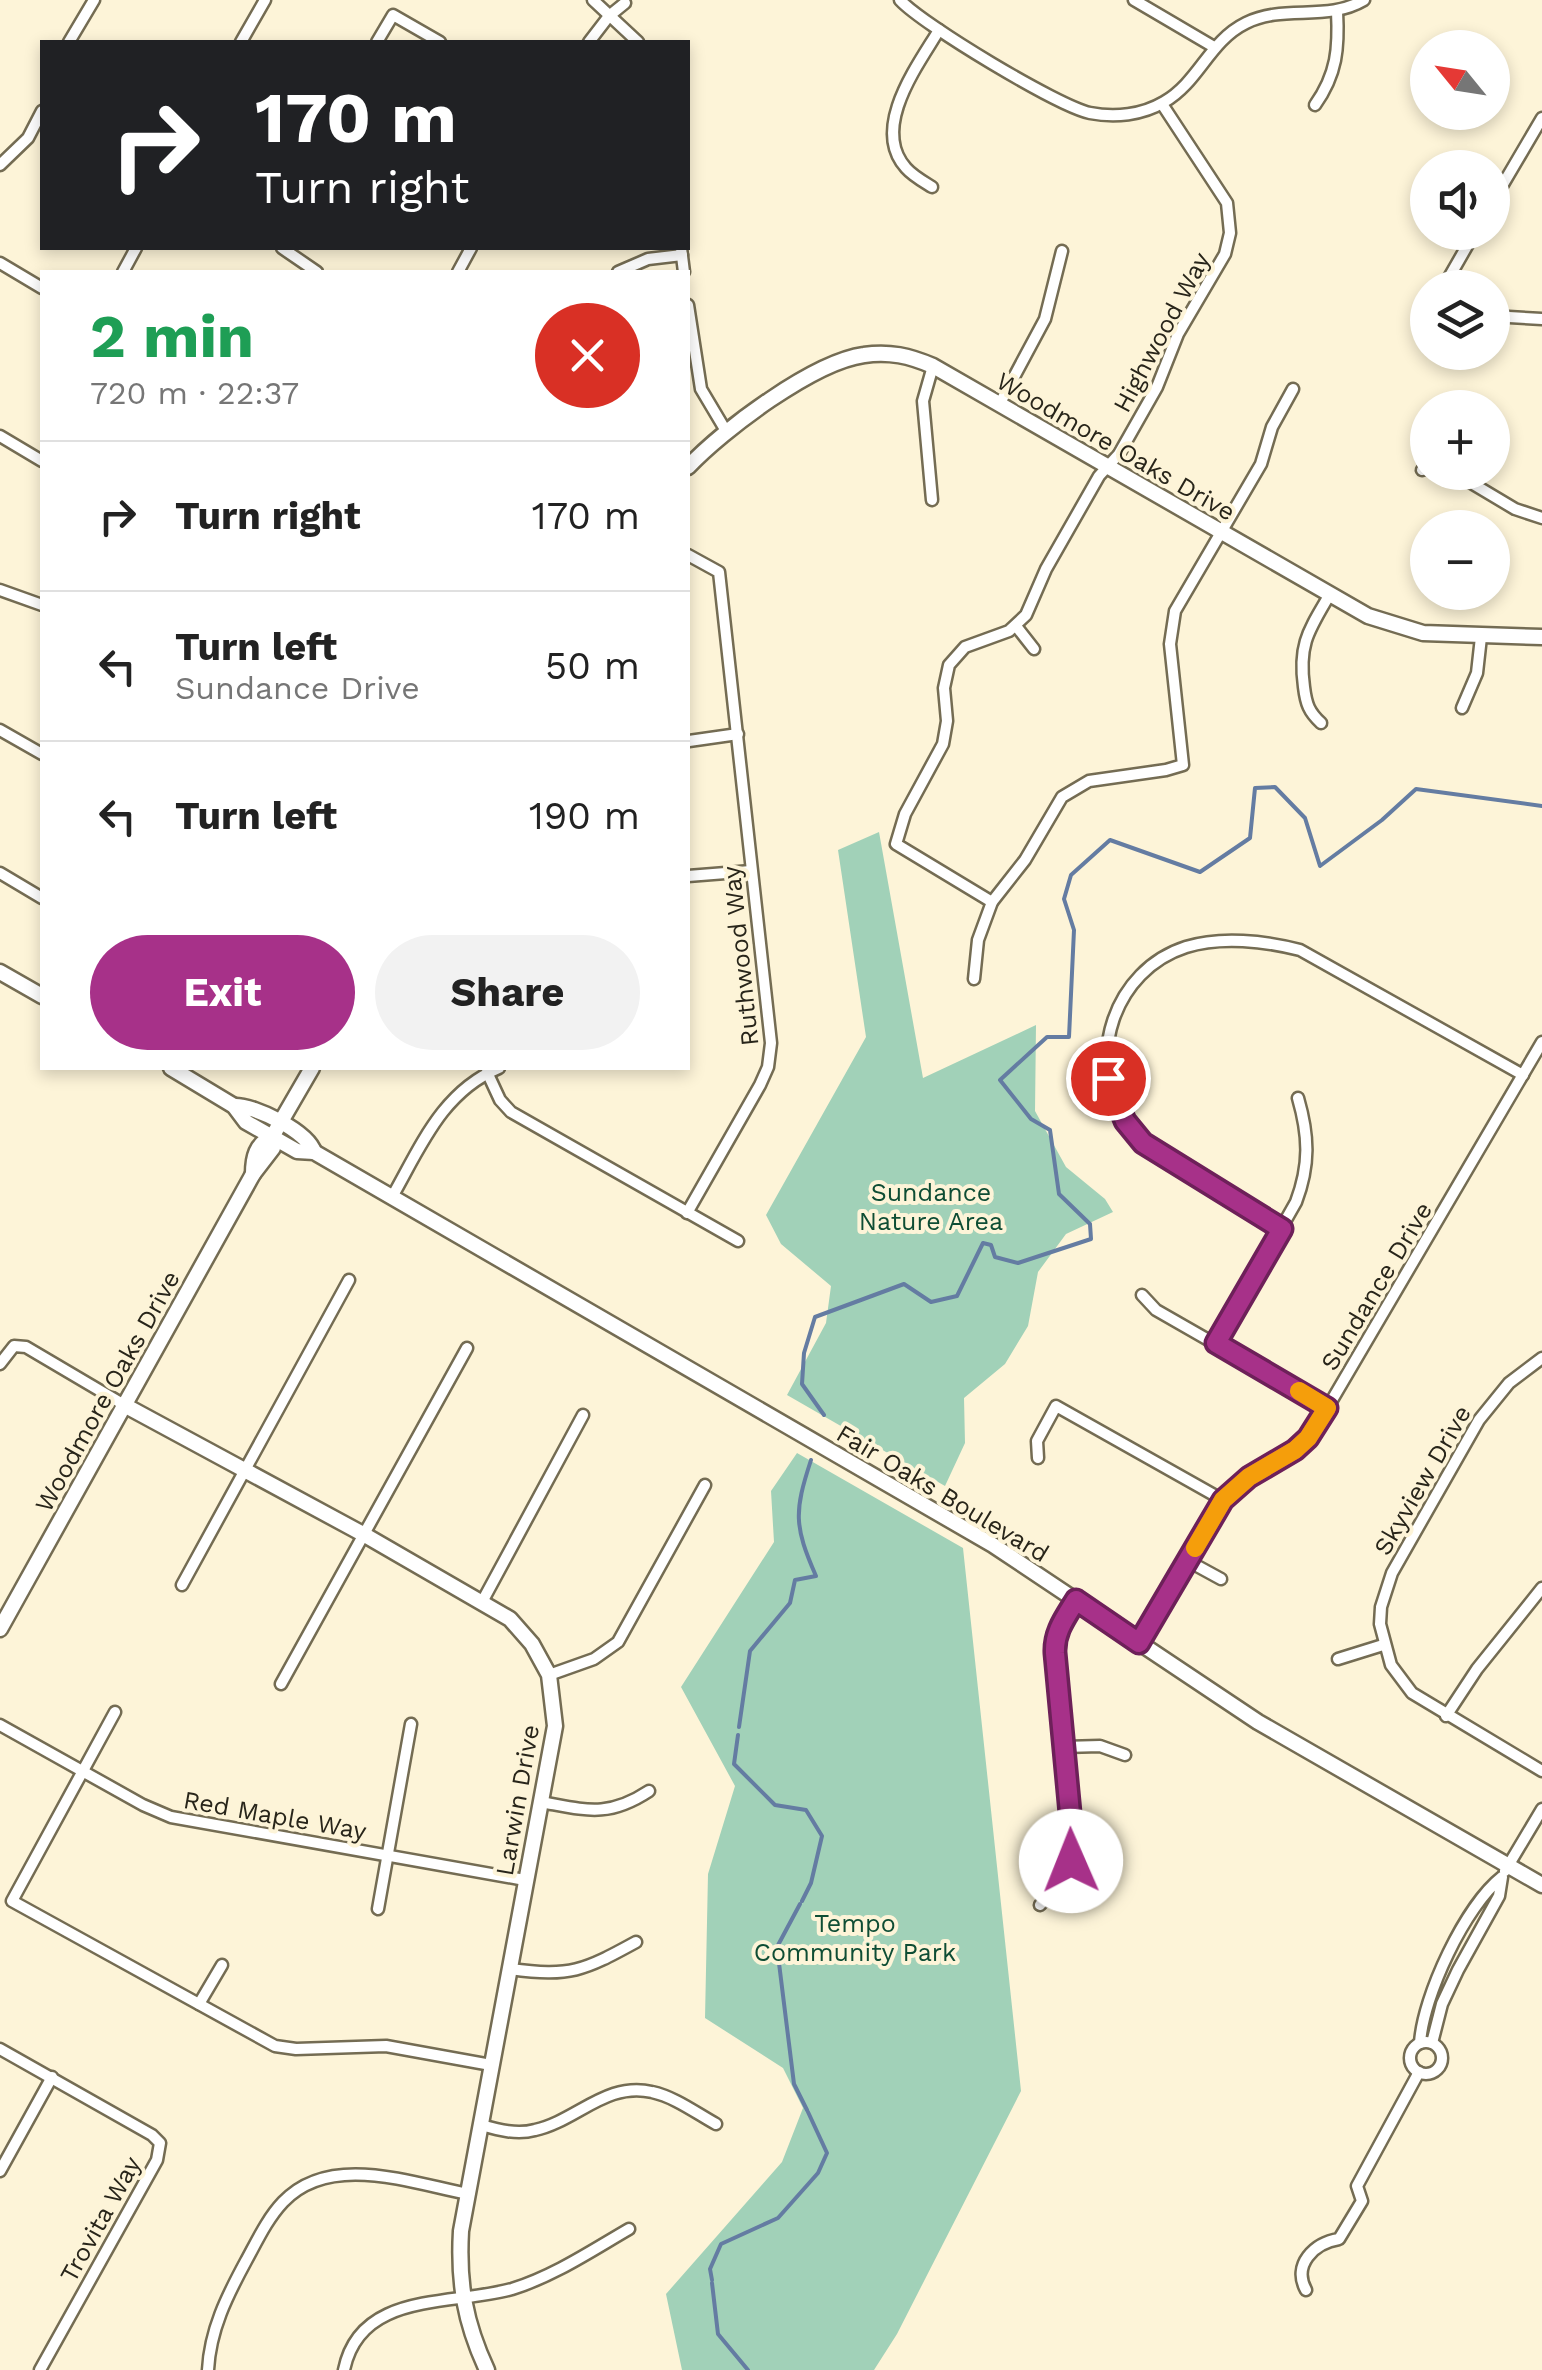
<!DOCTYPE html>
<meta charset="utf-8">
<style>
body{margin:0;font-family:"Work Sans",sans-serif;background:#f2f2f2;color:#222;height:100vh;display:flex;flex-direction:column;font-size:38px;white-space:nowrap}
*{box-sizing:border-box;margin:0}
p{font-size:32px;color:#767676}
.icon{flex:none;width:55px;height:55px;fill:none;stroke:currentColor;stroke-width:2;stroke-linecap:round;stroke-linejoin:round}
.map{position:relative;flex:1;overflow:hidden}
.panel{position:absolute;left:40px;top:270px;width:650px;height:800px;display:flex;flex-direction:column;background:#fff;border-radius:0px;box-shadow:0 5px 15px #0003}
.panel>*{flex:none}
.top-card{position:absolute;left:40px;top:40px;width:650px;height:210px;border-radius:0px;box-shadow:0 5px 15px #0003;background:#202124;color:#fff;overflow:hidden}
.needle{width:65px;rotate:300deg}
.tools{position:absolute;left:1410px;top:30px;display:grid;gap:20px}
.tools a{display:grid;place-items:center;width:100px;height:100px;border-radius:50%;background:#fff;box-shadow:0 5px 15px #0003;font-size:50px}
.pin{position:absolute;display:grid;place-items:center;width:85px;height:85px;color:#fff;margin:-42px;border:5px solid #fff;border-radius:50%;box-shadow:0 2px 10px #0007}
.me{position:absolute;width:110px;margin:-55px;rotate:359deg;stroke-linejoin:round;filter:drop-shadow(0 0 8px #0008)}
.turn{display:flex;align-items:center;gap:35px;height:210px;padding:0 50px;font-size:45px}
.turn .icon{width:130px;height:130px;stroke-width:2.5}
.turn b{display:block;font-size:70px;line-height:85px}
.round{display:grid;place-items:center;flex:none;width:105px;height:105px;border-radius:52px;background:#f2f2f2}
.overview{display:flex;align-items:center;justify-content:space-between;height:170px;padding:0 50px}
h1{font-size:60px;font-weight:700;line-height:75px;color:#1e9e55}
.button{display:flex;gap:20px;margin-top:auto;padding:20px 50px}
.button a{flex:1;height:115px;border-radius:60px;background:#a73189;color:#fff;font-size:40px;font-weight:700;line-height:115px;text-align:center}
.button a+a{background:#f2f2f2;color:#222}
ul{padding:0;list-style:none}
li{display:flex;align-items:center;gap:30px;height:150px;padding:0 50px;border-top:2px solid #e0e0e0}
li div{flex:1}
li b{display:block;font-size:38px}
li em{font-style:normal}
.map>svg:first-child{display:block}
</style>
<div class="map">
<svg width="1542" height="2370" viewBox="0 0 1542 2370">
<rect width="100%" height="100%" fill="#fdf4d8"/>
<g fill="#a1d1b8">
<path d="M879 832 923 1078 1036 1025 1035 1111 1066 1167 1105 1199 1113 1212 1066 1234 1038 1272 1028 1326 1005 1364 964 1398 965 1443 945 1486 787 1395 826 1323 831 1286 781 1244 766 1215 866 1037 838 850Z"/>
<path d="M797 1453 963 1548 1021 2091 897 2334 874 2370H682L666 2294 782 2162 803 2108 783 2068 705 2018 708 1874 735 1786 681 1687 774 1542 771 1491Z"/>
</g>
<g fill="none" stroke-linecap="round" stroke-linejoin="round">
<g stroke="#647ca2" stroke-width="4">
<path d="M824 1415 802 1384 804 1353 815 1317 904 1284 931 1302 957 1296 983 1243 991 1245 995 1257 1018 1263 1091 1239 1090 1224 1059 1194 1050 1130 1031 1119 1000 1080 1047 1037H1069L1074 930 1064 899 1071 875 1110 840 1200 872 1250 838 1255 788 1275 787 1305 818 1320 866 1382 820 1416 789 1542 806"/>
<path d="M739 1727 750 1651 790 1603 795 1580 816 1576C794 1526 794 1512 811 1460"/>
<path d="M738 1735 734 1764 775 1805 806 1810 822 1836 811 1883 802 1901"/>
<path d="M800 1904 777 1947 794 2084 807 2110"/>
<path d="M712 2280 710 2269 721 2244 778 2218 818 2173 827 2153 808 2112"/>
<path d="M712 2283 718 2334 748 2370"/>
</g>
<defs>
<g id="street">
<path d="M593 0 638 42"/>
<path d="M900 0C923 25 1058 106 1090 113 1115 118 1142 115 1164 102 1199 82 1209 41 1246 23 1284 4 1327 22 1364 0"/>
<path d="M1134 0 1214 47"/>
<path d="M69 42 94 0"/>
<path d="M241 42 265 0"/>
<path d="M377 42 393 15 440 42"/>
<path d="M589 42 609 16 625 3"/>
<path d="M1315 105C1337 74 1339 48 1337 11"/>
<path d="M0 165 28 138 42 111"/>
<path d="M932 187C924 182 913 176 906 168 870 128 918 65 939 30"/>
<path d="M1492 203 1542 118"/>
<path d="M282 248 317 272"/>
<path d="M681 248 684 272"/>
<path d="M0 263 42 288"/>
<path d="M123 272 136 248"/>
<path d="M458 272 471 248"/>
<path d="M618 272 648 259 682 255"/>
<path d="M1443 288 1475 232"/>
<path d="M688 305 701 389 726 431"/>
<path d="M1492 316 1542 319"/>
<path d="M999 405 1045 319 1062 251"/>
<path d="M0 436 42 461"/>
<path d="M1422 470 1428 467"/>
<path d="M1453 472 1515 509 1542 518"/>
<path d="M932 500 923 401 933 366"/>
<path d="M0 590 42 605"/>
<path d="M1016 626 1034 649"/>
<path d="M1462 708 1477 673 1481 637"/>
<path d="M1321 723C1309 712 1306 704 1304 687 1298 644 1309 630 1330 594"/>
<path d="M0 730 42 754"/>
<path d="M689 741 738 734"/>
<path d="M0 873 42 898"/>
<path d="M688 876 751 871"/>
<path d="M992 902 896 844 905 814 943 744 947 721 944 688 949 665 965 647 1009 631 1026 615 1046 569 1099 476 1119 454 1157 387 1178 334 1225 254 1230 233 1227 203 1162 104"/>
<path d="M974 979 978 940 992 902 1025 860 1062 797 1089 781 1166 770 1183 765 1170 644 1175 611 1261 464 1272 427 1293 389"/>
<path d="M487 1072 500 1100 511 1112 738 1241"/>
<path d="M392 1197C421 1146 442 1092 499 1068"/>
<path d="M687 1213 760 1085 768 1067 771 1043 719 572 688 555"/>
<path d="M1281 1229C1238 1203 1151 1163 1125 1122 1085 1059 1114 970 1186 947 1221 936 1265 941 1300 950L1523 1075"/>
<path d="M1142 1295 1156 1310 1327 1408"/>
<path d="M1216 1343 1296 1202C1310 1165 1309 1136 1298 1098"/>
<path d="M1542 1358 1509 1383 1479 1420 1392 1573 1381 1607 1380 1624 1391 1665 1412 1693 1542 1771"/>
<path d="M0 1364 14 1346 26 1347 126 1406"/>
<path d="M1038 1458 1037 1441 1056 1406 1223 1500"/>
<path d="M1188 1561 1221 1579"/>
<path d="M182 1585 349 1280"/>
<path d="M482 1602 583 1415"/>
<path d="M1139 1643 1223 1500 1249 1477 1295 1450 1318 1424 1542 1042"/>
<path d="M1338 1659 1383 1645"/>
<path d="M549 1675 594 1659 618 1642 705 1485"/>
<path d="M281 1684 467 1348"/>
<path d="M115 1712 12 1901 275 2046 296 2049 386 2046 491 2065"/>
<path d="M1446 1716 1477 1669 1542 1588"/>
<path d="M0 1725 143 1805 171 1817 525 1880"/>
<path d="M1064 1747 1100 1746 1125 1755"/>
<path d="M541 1802C586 1810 608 1818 649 1791"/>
<path d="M1505 1871 1542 1809"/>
<path d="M1040 1905 1064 1876 1073 1853 1055 1645 1058 1630 1076 1600"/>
<path d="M378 1909 411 1724"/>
<path d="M510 1969C571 1977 583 1971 636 1942"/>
<path d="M199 2004 222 1965"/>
<circle cx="1426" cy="2058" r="16"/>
<path d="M1420 2043C1423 1996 1465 1906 1502 1877L1499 1896 1458 1970 1442 2004 1432 2043"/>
<path d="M0 2049 152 2135 160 2143 157 2160 40 2370"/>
<path d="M481 2125C499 2130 517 2135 535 2130 576 2121 607 2081 652 2092 675 2097 696 2113 716 2124"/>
<path d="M0 2171 52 2077"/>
<path d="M1306 2290C1292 2265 1314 2243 1339 2239L1362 2201 1357 2186 1419 2072"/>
<path d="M208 2370C210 2330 227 2296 246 2261 257 2241 267 2219 283 2202 330 2152 411 2183 468 2194"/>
<path d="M344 2370C360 2291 451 2306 512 2289 554 2276 591 2251 629 2229"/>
</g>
<g id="secondary">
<path d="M688 467C723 430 813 362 864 355 889 351 910 356 933 366L1368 616 1423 633 1542 637"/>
<path d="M0 972 42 996"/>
<path d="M171 1068 234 1106 246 1122 297 1151 314 1152 993 1545 1258 1722 1542 1885"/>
<path d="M234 1106C255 1105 308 1132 314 1152"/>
<path d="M253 1174C253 1157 256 1144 272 1137L312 1068"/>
<path d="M126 1406 363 1534 510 1619 532 1644 549 1675 555 1726 461 2231C458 2283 465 2323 487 2370"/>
<path d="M0 1629 253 1174 273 1148 272 1137"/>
</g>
</defs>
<use href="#street" stroke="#746c53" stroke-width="15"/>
<use href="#secondary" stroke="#746c53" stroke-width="19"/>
<use href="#street" stroke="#fff" stroke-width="10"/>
<use href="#secondary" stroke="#fff" stroke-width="14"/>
</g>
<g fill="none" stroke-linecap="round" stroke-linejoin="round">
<defs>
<path id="route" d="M1071 1861 1073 1845 1055 1653C1054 1632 1065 1618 1076 1600L1139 1643 1223 1500 1249 1477 1295 1450 1308 1438 1327 1408 1216 1343 1282 1229 1143 1143 1125 1121 1108 1078"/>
</defs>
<use href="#route" stroke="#6d2059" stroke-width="25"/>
<use href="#route" stroke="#a73189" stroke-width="18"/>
<path stroke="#f59e0b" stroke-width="18" d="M1195 1548 1223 1500 1249 1477 1295 1450 1308 1438 1327 1408 1299 1391"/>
</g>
<g text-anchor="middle" stroke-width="8" stroke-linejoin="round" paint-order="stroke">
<g font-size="25" fill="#28251a" stroke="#fdf4d8">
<text transform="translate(1161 332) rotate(-62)" y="9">Highwood Way</text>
<text transform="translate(1116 446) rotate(30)" y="9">Woodmore Oaks Drive</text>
<text transform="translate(740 956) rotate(-96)" y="9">Ruthwood Way</text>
<text transform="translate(1376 1286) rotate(-59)" y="9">Sundance Drive</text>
<text transform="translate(107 1391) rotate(-61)" y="9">Woodmore Oaks Drive</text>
<text transform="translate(1422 1480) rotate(-60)" y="9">Skyview Drive</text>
<text transform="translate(943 1493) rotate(31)" y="9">Fair Oaks Boulevard</text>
<text transform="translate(517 1800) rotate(-80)" y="9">Larwin Drive</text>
<text transform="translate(275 1815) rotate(10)" y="9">Red Maple Way</text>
<text transform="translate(100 2219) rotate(-61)" y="9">Trovita Way</text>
</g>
<g font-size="25" fill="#0e4d34" stroke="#fdf4d8">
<text x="931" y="1201">Sundance<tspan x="931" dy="29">Nature Area</tspan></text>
<text x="855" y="1932">Tempo<tspan x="855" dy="29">Community Park</tspan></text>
</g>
</g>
</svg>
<div class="tools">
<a><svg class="needle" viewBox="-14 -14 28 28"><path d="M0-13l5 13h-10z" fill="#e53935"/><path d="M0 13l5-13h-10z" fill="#767676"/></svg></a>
<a><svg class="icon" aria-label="sound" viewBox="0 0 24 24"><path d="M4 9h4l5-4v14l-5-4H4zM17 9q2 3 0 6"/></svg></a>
<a><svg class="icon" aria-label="layers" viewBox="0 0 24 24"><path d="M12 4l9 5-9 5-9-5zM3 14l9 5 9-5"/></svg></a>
<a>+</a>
<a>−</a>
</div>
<div class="pin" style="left:1108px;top:1078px;background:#d93025"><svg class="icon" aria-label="arrive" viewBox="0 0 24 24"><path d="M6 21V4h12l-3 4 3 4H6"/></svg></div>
<svg class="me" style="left:1071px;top:1861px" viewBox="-20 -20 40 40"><circle r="19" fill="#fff"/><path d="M0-13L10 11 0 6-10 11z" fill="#a73189"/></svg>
<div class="top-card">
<div class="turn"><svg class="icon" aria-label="right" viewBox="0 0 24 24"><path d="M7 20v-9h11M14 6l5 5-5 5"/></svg><div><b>170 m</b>Turn right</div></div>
</div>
<section class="panel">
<div class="overview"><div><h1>2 min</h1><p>720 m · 22:37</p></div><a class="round" style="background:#d93025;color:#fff"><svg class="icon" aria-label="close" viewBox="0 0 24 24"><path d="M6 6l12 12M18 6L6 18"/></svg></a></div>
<ul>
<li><svg class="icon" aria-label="right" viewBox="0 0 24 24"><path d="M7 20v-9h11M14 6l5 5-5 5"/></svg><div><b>Turn right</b></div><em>170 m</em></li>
<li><svg class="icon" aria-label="left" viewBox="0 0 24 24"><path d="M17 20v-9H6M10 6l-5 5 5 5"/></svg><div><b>Turn left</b><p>Sundance Drive</p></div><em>50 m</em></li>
<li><svg class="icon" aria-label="left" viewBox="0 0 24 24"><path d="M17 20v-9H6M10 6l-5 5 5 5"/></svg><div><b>Turn left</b></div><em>190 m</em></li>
</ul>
<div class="button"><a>Exit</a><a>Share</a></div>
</section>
</div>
